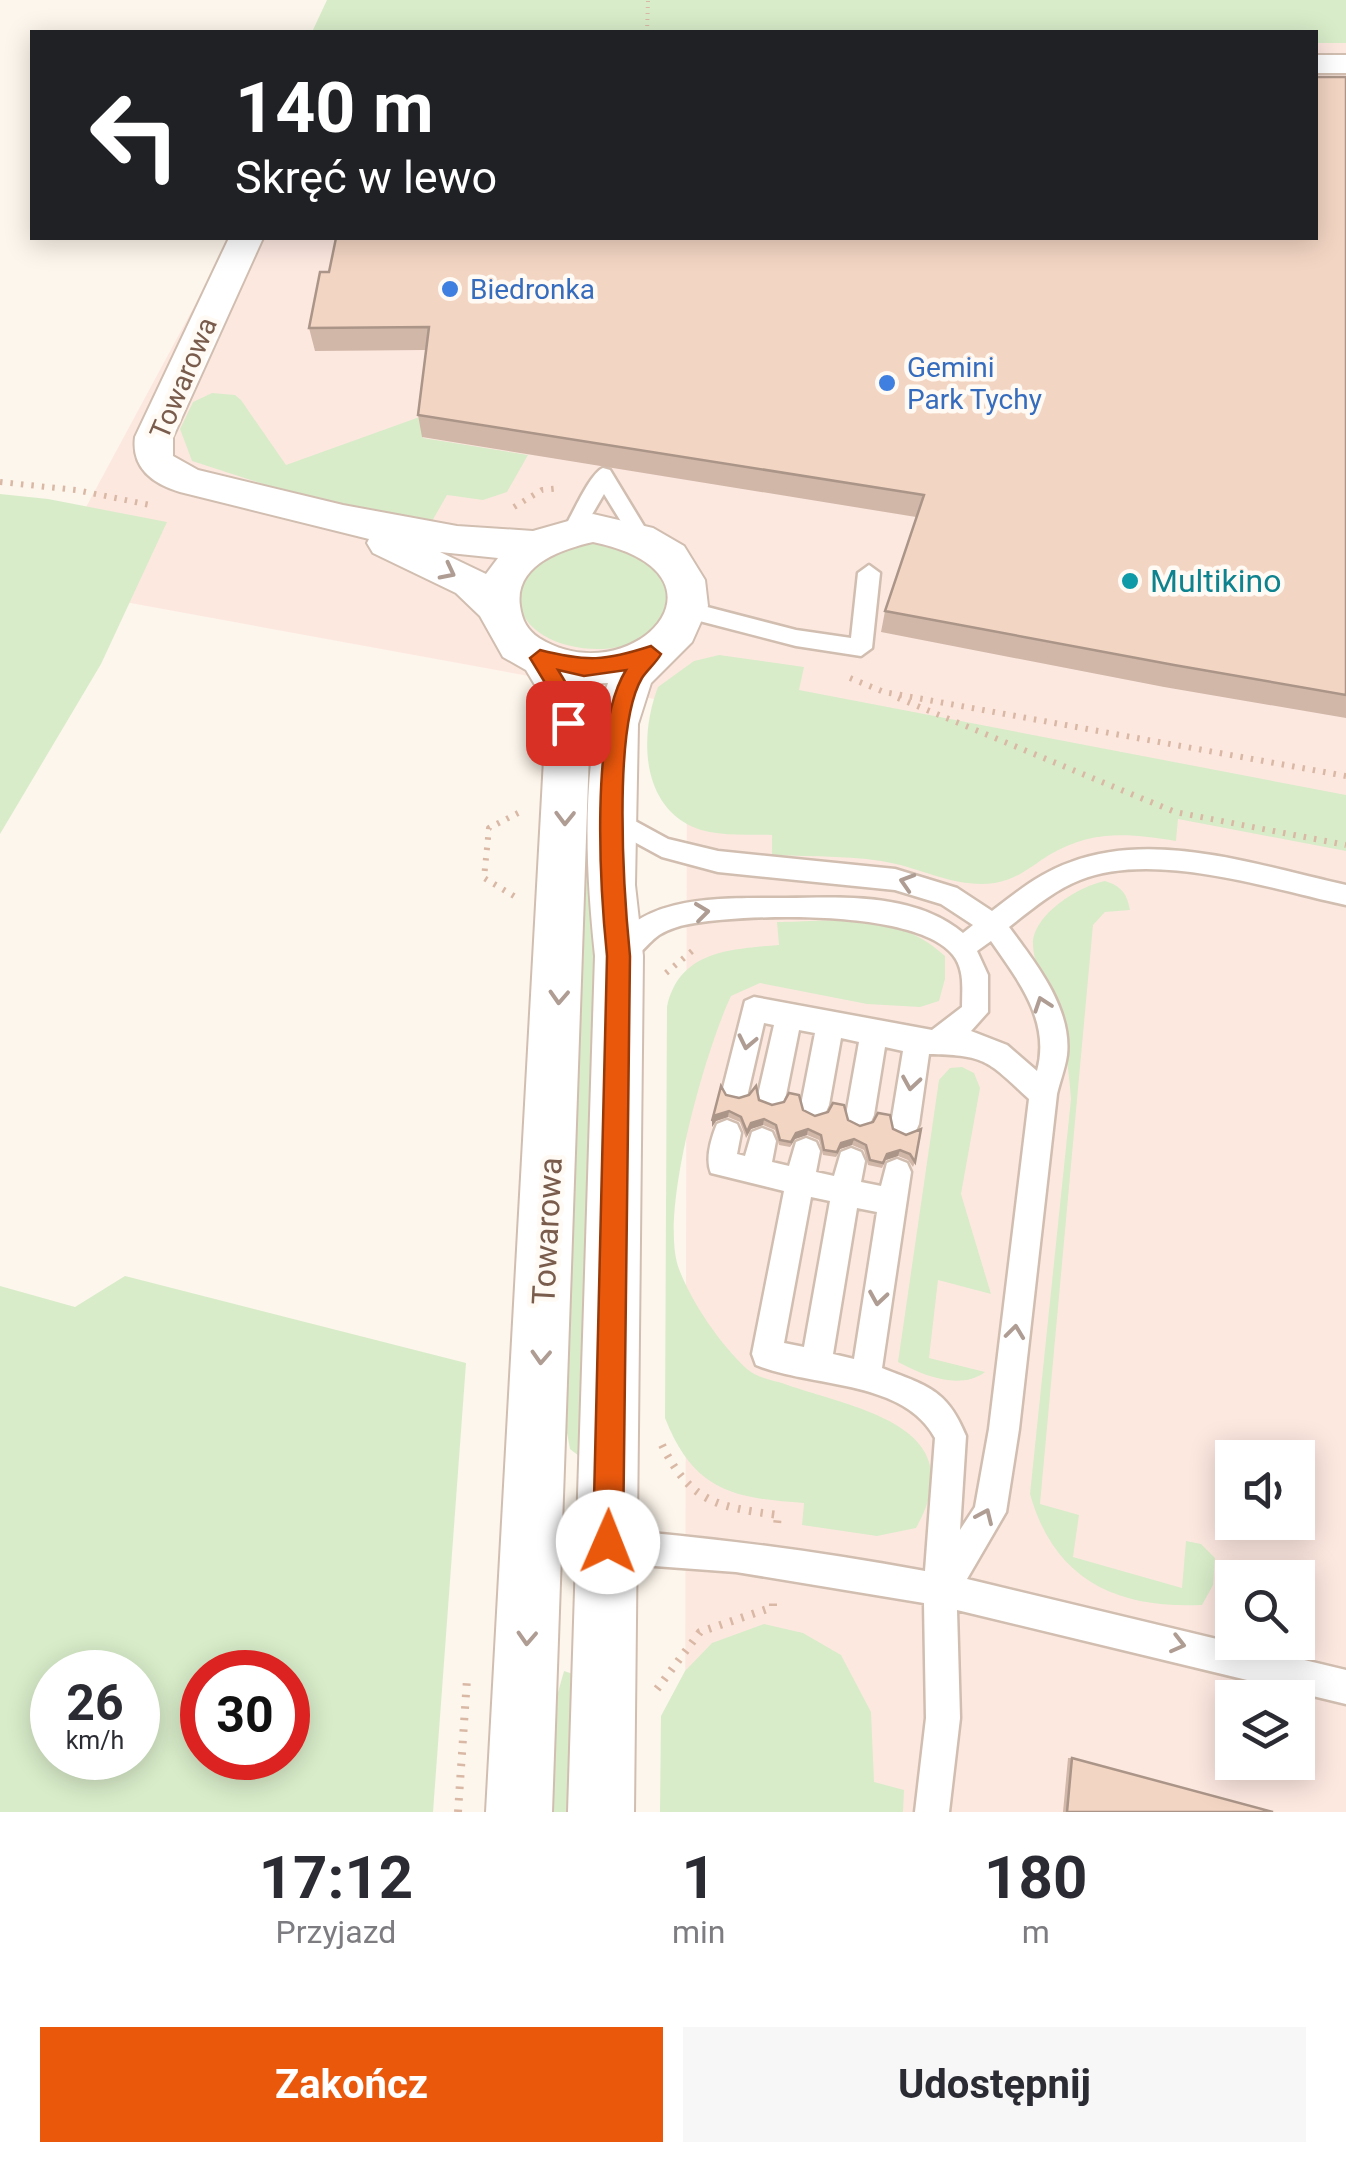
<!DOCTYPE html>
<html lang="pl">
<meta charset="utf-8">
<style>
body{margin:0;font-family:Roboto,sans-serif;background:#f7f7f7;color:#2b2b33;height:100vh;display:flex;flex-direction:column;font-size:38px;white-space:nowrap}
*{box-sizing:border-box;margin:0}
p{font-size:32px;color:#7c7c81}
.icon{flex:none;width:55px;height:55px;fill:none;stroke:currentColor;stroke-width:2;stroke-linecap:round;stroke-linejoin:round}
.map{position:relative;height:1812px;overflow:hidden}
.side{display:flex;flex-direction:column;background:#fff;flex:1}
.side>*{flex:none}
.hud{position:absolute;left:30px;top:30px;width:1288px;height:210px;border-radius:0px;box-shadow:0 5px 25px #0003;background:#202124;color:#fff;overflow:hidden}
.fabs{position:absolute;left:1215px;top:1440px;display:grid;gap:20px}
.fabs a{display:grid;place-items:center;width:100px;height:100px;border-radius:0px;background:#fff;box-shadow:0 5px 25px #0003;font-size:50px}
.speed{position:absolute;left:30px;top:1650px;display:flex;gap:20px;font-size:50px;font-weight:700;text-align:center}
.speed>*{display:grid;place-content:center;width:130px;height:130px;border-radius:50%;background:#fff;box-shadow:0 5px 25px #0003;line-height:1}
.speed small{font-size:25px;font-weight:400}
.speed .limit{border:15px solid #d22;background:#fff;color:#111}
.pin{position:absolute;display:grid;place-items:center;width:85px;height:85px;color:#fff;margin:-42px;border-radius:20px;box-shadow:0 5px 15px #0006}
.me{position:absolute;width:110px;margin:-55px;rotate:1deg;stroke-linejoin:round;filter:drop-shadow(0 0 8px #0008)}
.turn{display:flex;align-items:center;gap:35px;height:210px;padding:0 40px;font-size:45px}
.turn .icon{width:130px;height:130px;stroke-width:2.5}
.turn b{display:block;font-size:70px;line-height:85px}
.eta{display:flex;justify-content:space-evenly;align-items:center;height:170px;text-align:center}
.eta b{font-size:60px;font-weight:700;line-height:70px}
.button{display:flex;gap:20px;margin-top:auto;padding:20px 40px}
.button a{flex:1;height:115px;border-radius:0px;background:#ea580c;color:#fff;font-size:40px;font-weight:700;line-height:115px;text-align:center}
.button a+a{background:#f7f7f7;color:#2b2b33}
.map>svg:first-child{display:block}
</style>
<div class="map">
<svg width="1346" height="1812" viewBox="0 0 1346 1812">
<rect width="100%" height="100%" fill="#fdf6ec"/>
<path fill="#fde8e0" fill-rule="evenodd" d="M1315 43H1346V1812H685L687 705 43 587 231 238H1315ZM1232 1458H1298V1522H1232ZM1232 1578H1298V1642H1232ZM1232 1698H1298V1762H1232Z"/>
<g fill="#d8ecc9" fill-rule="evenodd">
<path d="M327 0H1346V43H1315V32H312Z"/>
<path d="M212 393 235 395 241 400 286 465 425 415 423 438 528 455 507 492 483 500 447 495 431 523 294 494 192 461 180 429 193 402Z"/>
<path d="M0 494 48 499 167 522 101 664 0 834Z"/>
<path d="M600 541 659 565C662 576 671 591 669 602 654 682 485 651 526 577 539 553 575 543 600 541Z"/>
<path d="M719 655 804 667 799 690 1346 795V851L1178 819 1176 841C1128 833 1092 830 1049 855 1030 867 1018 879 995 883 959 888 929 872 896 864 857 855 813 857 772 855V835C747 834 716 837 693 827 640 803 640 734 658 687L694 661Z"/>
<path d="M582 738H601L584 1446 579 1456 570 1449 561 1399 584 942Z"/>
<path d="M1105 881C1121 886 1127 893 1130 910L1105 912 1093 925 1040 1504 1079 1515 1073 1557 1182 1588 1186 1541 1201 1544 1215 1558 1213 1585 1202 1605C1117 1609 1054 1580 1030 1494L1071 1099C1069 1072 1066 1046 1058 1020 1051 998 1034 969 1033 945 1032 915 1079 886 1105 881Z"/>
<path d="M777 922C841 921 895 910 945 956V979L939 1001 920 1007 867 1004 760 983 731 996C706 1049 658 1214 679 1269 692 1303 720 1344 747 1369 756 1377 771 1380 782 1383 853 1409 975 1423 916 1528L877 1536 802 1525 804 1503C732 1498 694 1491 665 1418L667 1007C679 951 729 949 779 945Z"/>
<path d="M962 1067 974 1073 980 1088 961 1194 991 1294 938 1280 929 1358 985 1372C960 1391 922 1375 898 1362L939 1080 950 1068Z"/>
<path d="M125 1276 466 1363 433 1812H0V1286L75 1307ZM52 1672H138V1758H52ZM202 1672H288V1758H202Z"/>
<path d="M764 1624 803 1633 841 1655 871 1712 874 1782 904 1790 903 1812H660L661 1716 685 1671 712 1643Z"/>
<path d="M564 1671 576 1675 572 1812H546L552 1714Z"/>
</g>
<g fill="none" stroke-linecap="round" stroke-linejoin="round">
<defs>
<g id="service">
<path d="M603 468 610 470 647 531 650 536 647 541H633L604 494 580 535H566L563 530C572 516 590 473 603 468Z"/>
<path d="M869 565 880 573 872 648 861 656 796 646 688 618 677 610 688 602 796 630 851 638 858 573Z"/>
<path d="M613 809 668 839 718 851 895 869 957 888 992 911C1017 892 1041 872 1071 862 1157 830 1260 866 1346 885V905C1271 889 1154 850 1080 880 1054 890 1031 910 1009 927 1035 962 1072 1008 1067 1055 1065 1069 1060 1081 1057 1094L1019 1429 1006 1512 967 1579 1346 1670V1704L957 1610 960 1718 949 1812H915L926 1718 924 1603 736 1572 532 1557 521 1552 516 1541 521 1530 532 1525C665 1531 794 1547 925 1571L935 1438C903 1379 812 1388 756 1365L752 1354 784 1191 711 1173C705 1159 711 1139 717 1124L727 1120 737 1124 741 1133 737 1154 745 1156 752 1132 762 1128 772 1132 776 1141 772 1162 789 1166 796 1142 806 1138 816 1142 820 1151 816 1172 834 1176 841 1152 851 1148 861 1152 865 1161 861 1182 881 1186 887 1163 897 1159 907 1163 911 1172 882 1368C927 1386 947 1389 966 1436L960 1530 975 1507 989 1429 1029 1099C988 1061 986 1055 929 1054L919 1124 915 1133 905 1137 895 1133 891 1124 903 1051 885 1047 874 1115 870 1124 860 1128 850 1124 846 1115 859 1042 841 1038 829 1105 825 1114 815 1118 805 1114 801 1105 815 1033 799 1030 786 1095 782 1104 772 1107 762 1104 758 1095 774 1025 764 1023 747 1097 737 1100 727 1097 723 1088 745 1001 754 997 932 1030 962 1007C962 989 965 970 953 955 917 909 750 914 695 923 682 925 670 928 659 935 643 946 631 971 610 964L606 956C637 891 727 899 786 898 844 897 916 893 963 933L973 925 941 904 895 890 718 872 662 857 605 826 601 819 605 812ZM991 941C1018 980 1051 1021 1037 1071L1007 1045 971 1031 988 1012V975L977 951ZM811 1197 830 1201 804 1347 784 1343ZM857 1208 877 1212 854 1359 833 1354Z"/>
</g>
<g id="minor">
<rect x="1315" y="55" width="31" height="18"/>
<path d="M229 238H263L173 437V456L198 470 343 505 457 526 533 531 593 514 653 528 684 546 705 580 708 606 692 642 651 683 638 724 635 885 643 956 634 1812H568L595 956C586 870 580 765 608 683L578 684 587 699 590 723 552 1812H486L546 723 544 700 526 670 503 657 480 616 456 593 373 553 367 543 369 539 180 492C153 484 131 468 135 437ZM593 542C746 574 631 695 539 638 527 630 522 620 520 606 514 565 562 549 593 542ZM440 552 498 558 486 574Z"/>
</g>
</defs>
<use href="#service" stroke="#d1beb0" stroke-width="5"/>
<use href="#minor" stroke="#d1beb0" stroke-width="4"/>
<path stroke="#d9b8a5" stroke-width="4" stroke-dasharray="1 5" stroke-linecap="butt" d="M647 32 648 0"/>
<g stroke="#d9b8a5" stroke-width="6" stroke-dasharray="2.5 8" stroke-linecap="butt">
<path d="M0 482 76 490 150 505"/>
<path d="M514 507 542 490 561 488"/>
<path d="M850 678 884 692 1346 776"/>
<path d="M898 698 1175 812 1346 845"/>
<path d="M514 896 484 878 489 828 522 811"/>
<path d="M666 973 698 946"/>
</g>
<g stroke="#d9b8a5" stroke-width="8" stroke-dasharray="2.5 9" stroke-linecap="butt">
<path d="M662 1445C691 1503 718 1507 778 1515L777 1525"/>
<path d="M657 1689 700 1632 773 1607V1598"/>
<path d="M458 1812 467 1679"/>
</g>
<use href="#service" fill="#fff" fill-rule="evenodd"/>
<use href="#minor" fill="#fff" fill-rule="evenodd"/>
</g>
<g fill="#d1b7a8">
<path d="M1346 77V718L1164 687 881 632 885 611 916 517 422 437 418 415 426 350 315 351 309 328 329 272Z"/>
<path d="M726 1095 759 1100 772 1105 803 1110 815 1116 848 1120 860 1126 893 1129 915 1162 913 1167 908 1160 898 1156 886 1160 882 1168 868 1165 864 1150 852 1145 840 1149 836 1157 823 1155 819 1140 807 1135 795 1139 790 1147 779 1145 775 1130 763 1125 751 1129 746 1138 740 1122 728 1117 716 1121 712 1127Z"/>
<path d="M1068 1758H1072L1273 1812H1063Z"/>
</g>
<g fill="#aa9588">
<path d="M729 1111 728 1117 716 1121 712 1127V1121L716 1115Z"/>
<path d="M764 1119 763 1125 751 1129 746 1138 751 1123Z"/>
<path d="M808 1129 807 1135 795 1139 790 1147 796 1133Z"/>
<path d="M854 1139 852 1145 840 1149 836 1157 841 1143Z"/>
<path d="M900 1150 898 1156 886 1160 887 1154Z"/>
</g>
<g fill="#f3d5c3" stroke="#aa9588" stroke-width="2.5">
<path d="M1315 77H1346V695L1174 665 885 611 924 495 418 415 429 327 309 328 320 272H329L336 238H1315Z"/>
<path d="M721 1086 726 1095 739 1098 749 1095 756 1086 759 1100 772 1105 784 1102 789 1093 799 1095 803 1110 815 1116 828 1112 833 1103 844 1105 848 1120 860 1126 873 1122 878 1113 890 1115 893 1129 906 1135 921 1129 915 1162 910 1154 900 1150 887 1154 883 1163 870 1160 866 1145 854 1139 841 1143 837 1152 824 1150 821 1135 808 1129 796 1133 791 1142 780 1140 776 1125 764 1119 751 1123 747 1132 741 1117 729 1111 716 1115 712 1121Z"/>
<path d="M1072 1758 1273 1812H1067Z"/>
</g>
<defs><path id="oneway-chevron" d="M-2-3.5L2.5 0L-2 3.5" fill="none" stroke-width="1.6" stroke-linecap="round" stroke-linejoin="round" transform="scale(2.5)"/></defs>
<g stroke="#af9d94">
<use href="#oneway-chevron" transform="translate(448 572) rotate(27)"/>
<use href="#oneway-chevron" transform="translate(565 818) rotate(91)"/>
<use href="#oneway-chevron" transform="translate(907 882) rotate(-163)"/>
<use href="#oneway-chevron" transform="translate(702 912) rotate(-7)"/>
<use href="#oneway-chevron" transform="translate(559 997) rotate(93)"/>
<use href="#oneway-chevron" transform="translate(1042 1004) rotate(-109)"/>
<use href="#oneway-chevron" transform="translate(747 1042) rotate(102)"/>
<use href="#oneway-chevron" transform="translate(911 1083) rotate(99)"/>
<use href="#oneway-chevron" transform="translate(878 1298) rotate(99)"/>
<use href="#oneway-chevron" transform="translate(1015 1332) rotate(-83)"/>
<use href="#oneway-chevron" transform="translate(541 1357) rotate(93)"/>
<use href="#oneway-chevron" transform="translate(985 1516) rotate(-66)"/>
<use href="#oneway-chevron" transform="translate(527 1638) rotate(93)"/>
<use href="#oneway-chevron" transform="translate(1178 1644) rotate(14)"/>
</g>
<path fill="#ea580c" stroke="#983908" stroke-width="2.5" d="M651 646 661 654C656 663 647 670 642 678 612 728 624 896 630 956L623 1542 618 1552 608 1556 598 1552 593 1542 607 956C600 887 590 728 626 670L584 676 558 670 575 698 578 723 568 731 557 723 555 699 530 658 540 650C587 662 605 661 651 646Z"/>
<g fill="#3f7fe0" stroke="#fffaf3" stroke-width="4">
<circle cx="450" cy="289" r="10"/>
<circle cx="887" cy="383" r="10"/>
</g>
<circle fill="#0f9aa8" stroke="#fffaf3" stroke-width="4" cx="1130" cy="581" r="10"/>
<g text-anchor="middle" stroke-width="9" stroke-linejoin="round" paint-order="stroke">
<g font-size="28" fill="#366cbe" stroke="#fffaf3" text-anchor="start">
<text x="470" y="299">Biedronka</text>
<text x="907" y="377">Gemini<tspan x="907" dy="32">Park Tychy</tspan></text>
</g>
<g font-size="28" fill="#7a5c4d" stroke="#fffaf3">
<text transform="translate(183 378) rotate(-67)" y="10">Towarowa</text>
</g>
<g font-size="32" fill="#0d838f" stroke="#fffaf3" text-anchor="start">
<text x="1150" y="592">Multikino</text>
</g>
<g font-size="32" fill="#7a5c4d" stroke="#fffaf3">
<text transform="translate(547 1231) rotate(-87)" y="11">Towarowa</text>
</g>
</g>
</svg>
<div class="fabs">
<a><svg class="icon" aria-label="sound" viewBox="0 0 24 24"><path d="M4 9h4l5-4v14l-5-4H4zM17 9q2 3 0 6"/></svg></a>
<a><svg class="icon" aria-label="search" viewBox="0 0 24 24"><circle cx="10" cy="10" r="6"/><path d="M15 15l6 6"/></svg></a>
<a><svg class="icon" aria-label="layers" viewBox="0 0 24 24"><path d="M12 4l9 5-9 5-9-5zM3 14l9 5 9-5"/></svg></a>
</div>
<div class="speed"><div>26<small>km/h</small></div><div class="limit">30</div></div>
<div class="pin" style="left:568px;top:723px;background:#d93025"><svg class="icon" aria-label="arrive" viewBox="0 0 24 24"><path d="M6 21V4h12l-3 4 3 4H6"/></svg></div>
<svg class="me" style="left:608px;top:1542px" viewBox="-20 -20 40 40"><circle r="19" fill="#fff"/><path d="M0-13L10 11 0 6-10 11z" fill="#ea580c"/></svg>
<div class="hud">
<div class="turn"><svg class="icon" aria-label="left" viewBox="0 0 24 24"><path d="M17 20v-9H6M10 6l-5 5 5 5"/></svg><div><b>140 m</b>Skręć w lewo</div></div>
</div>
</div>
<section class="side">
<div class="eta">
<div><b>17:12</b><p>Przyjazd</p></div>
<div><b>1</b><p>min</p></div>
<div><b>180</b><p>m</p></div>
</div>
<div class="button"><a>Zakończ</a><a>Udostępnij</a></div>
</section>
